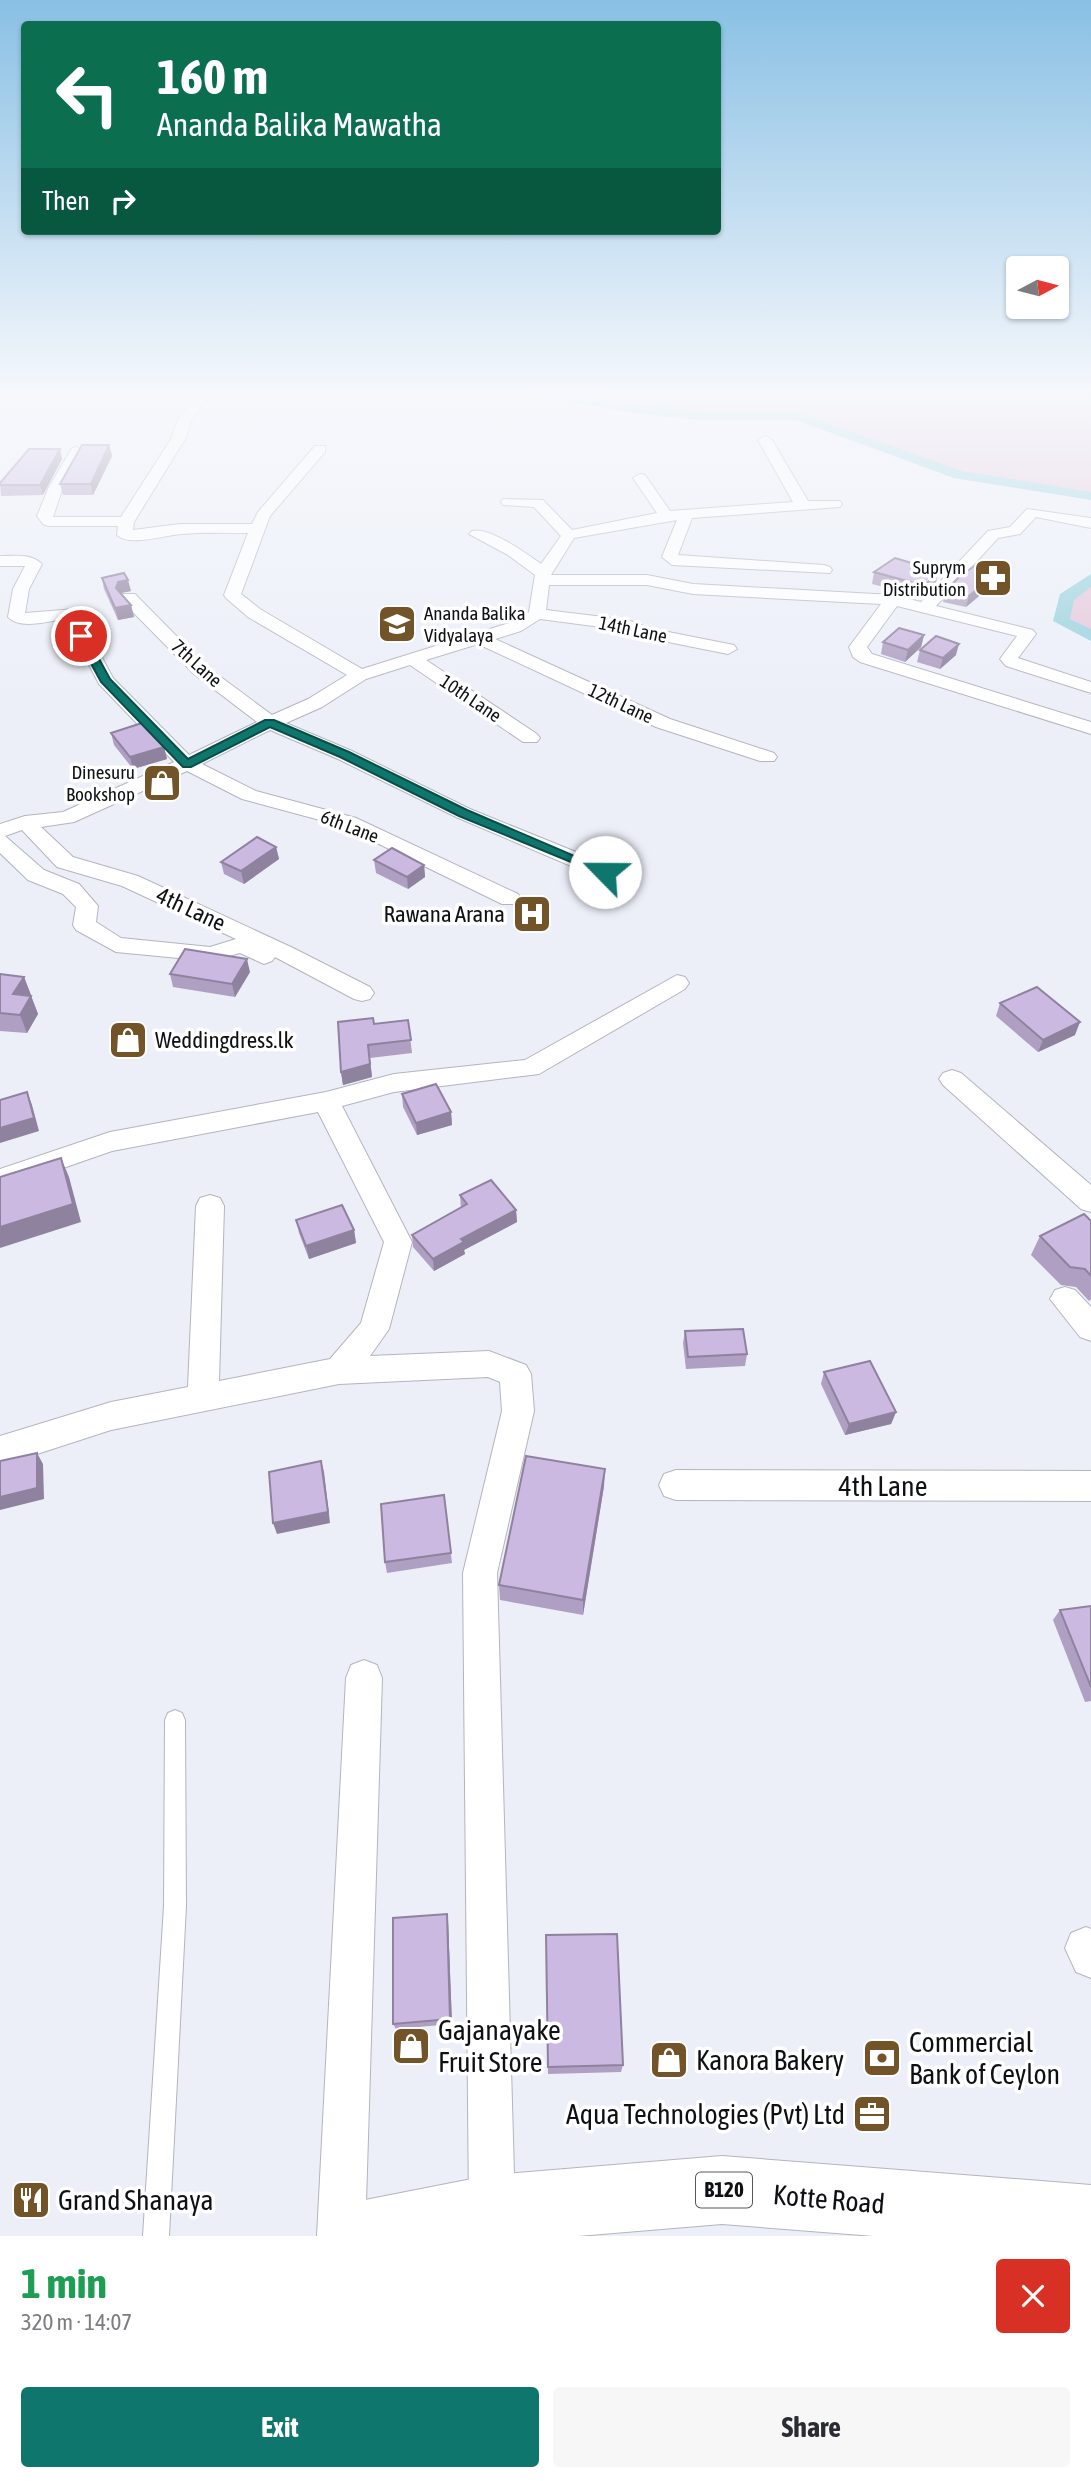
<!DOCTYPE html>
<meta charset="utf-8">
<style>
body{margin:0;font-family:"Asap Condensed",sans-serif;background:#f7f7f7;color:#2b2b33;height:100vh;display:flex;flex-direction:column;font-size:26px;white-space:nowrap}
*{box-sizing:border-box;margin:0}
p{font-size:23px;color:#7c7c81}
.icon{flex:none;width:38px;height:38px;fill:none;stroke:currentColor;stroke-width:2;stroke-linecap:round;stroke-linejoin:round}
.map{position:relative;height:2236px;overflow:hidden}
.details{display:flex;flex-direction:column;background:#fff;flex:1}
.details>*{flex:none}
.top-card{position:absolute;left:21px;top:21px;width:700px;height:214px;border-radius:7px;box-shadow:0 2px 5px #0004;background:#0b6e4f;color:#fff;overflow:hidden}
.needle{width:46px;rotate:83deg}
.fabs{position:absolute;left:1006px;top:256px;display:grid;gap:14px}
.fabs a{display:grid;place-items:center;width:63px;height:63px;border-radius:7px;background:#fff;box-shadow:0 2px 5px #0004;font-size:35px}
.pin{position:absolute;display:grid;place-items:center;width:60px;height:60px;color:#fff;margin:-30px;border:4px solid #fff;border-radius:50%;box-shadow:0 2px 7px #0007}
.me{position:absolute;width:77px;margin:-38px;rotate:293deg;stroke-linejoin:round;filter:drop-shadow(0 0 5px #0008)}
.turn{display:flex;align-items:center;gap:24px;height:147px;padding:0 21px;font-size:32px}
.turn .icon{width:91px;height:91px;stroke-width:2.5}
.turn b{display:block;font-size:49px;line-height:60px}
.then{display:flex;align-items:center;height:66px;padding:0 21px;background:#0003;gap:14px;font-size:26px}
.round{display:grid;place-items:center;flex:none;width:74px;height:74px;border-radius:7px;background:#f7f7f7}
.overview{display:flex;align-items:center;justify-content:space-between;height:119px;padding:0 21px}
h1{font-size:42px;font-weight:700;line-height:52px;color:#1e9e55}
.button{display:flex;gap:14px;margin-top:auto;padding:14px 21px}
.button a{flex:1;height:80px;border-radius:7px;background:#0f766e;color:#fff;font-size:28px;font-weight:700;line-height:80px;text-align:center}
.button a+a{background:#f7f7f7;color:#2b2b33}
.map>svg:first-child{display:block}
</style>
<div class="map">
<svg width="1091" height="2236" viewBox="0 0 1091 2236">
<rect width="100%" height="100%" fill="#eceff8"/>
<g fill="#e5c7db">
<path d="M499 391H1091V496L959 475 797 416H701L632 409 543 394Z"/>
<path d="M1091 579V636L1061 621 1066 598Z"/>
</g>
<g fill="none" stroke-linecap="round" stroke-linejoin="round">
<g fill="#9ad2dd" fill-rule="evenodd">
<path d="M373 391H392L386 395Z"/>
<path d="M493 391H550L632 405 701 412H797L962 471 1091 492V500L954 478 796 420H701L632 413 543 398 499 395Z"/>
<path d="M1091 574V587L1074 600 1070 619 1091 629V641L1053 621 1060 594Z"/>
</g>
<defs>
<path id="service" d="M175 1710 182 1713 185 1720 186 1906 169 2236H143L164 1906 165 1720 168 1713Z"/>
<g id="minor">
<path d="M198 391H211L192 420 185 439 134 522 133 530 180 524H252L258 512 315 446H325V452L270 516 241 594 260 609 362 669 509 623 529 612 535 575 508 555 469 534 472 531C489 526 527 554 541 564L561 536 534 507 503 505 501 502 503 499 543 500 572 530 657 513 633 478 640 474 645 475 670 511 793 502 758 440 765 436 772 440 808 501H840L842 504 840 507 692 518 678 555 824 565 830 567 832 570 830 573 672 565 662 557 677 520 574 538 551 575H647L693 584 893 595 921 602 988 531 1010 527 1027 509 1091 518V528L1036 517 1020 534 998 538 936 606 1033 630 1036 634 1018 658 1091 682V693L1006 666 1000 659 1017 636 897 606 867 647 872 654 1091 722V734L860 662 853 657 849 647 881 604 693 594 647 585H549L546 610 628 620 648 628 734 645 737 649 728 654 643 637 624 630 540 619 521 631 495 639 670 719 774 753 777 757 774 761H760L656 727 478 644 426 660 537 734 540 738 537 742H523L410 665 366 679 322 707 286 723 352 751 470 809 613 867 616 872 613 877H597L456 817 338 759 270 730 202 764 256 791 356 818 518 894 521 899 518 904H502L342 826 242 799 187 771 74 822 41 827 73 857 138 876 293 948 370 987 374 993 370 999 362 1001 354 999 275 957 272 961 264 964 240 953 210 961 116 952 76 930 73 925 76 907 63 894 28 880 0 853V824L25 816 63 812 174 762 99 684 65 619C48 621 20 630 8 617L13 589 25 566H0V556C15 556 30 553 42 564L29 589 25 613 76 609 113 678 189 755 257 722 194 674 123 602 121 598 123 594H135L206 666 272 715 308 699 347 675 248 617 226 598 224 595 248 533C226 533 204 532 182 534 165 535 130 547 117 535L118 526H48L43 524 37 516 49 487 72 448 77 447 84 451 63 487 53 517H121L171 439 178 420ZM22 830 57 867 122 886 236 939 210 947 121 938 96 922 98 906 79 884 44 870 5 836Z"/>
<path d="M677 975 685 977 689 983 685 989 539 1074 394 1092 342 1106 412 1242 389 1329 370 1356 489 1351 526 1365 531 1374 534 1411 497 1573 515 2209 508 2225 492 2232 476 2225 469 2209 463 1573 502 1411 500 1382 488 1377 339 1384 111 1430 0 1466V1436L111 1402 188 1387 196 1206 200 1198 210 1195 220 1198 224 1206 219 1381 330 1359 361 1323 384 1242 318 1112 112 1151 0 1190V1169L110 1132 326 1092 394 1074 525 1060Z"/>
<path d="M952 1070 961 1073 1091 1185V1212L1081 1209 943 1085 939 1079 943 1073Z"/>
<path d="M1065 1287 1075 1290 1091 1307V1341L1080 1337 1050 1299 1055 1290Z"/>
<path d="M676 1470 1091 1471V1501L676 1500 664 1496 659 1485 664 1474Z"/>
<path d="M364 1660 377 1665 382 1678 365 2236H317L346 1678 351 1665Z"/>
<path d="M1086 1927 1091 1929V1978L1076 1972 1065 1948 1071 1933Z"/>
</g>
<path id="primary" d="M722 2156 1091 2185V2236H874L722 2224 578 2236H325L336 2212 360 2201 492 2175Z"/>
</defs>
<use href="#service" stroke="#b3b5be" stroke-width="2"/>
<use href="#minor" stroke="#b3b5be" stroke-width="2"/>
<use href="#primary" stroke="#b3b5be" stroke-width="2"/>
<use href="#service" fill="#fff" fill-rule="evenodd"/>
<use href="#minor" fill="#fff" fill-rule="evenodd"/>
<use href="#primary" fill="#fff" fill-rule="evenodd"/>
</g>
<g fill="#af9fc2">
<path d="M109 445 112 456 93 495H63L60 484Z"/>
<path d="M62 459 43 495 1 496 0 483Z"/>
<path d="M874 572 936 583 922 597 872 584Z"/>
<path d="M102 578 131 591 121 593 131 605 134 617 118 620 104 589Z"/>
<path d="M997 581 966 607 943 602 945 591Z"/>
<path d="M924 635 921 647 905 662 881 654 883 642Z"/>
<path d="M920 650 956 655 940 669 917 662Z"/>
<path d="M111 733 164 747 167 759 133 769 114 745Z"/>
<path d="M276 847 279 859 244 884 224 874 221 862Z"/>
<path d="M374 860 424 865 425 877 408 889 376 873Z"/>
<path d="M250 972 235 997 173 987 170 974Z"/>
<path d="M0 974 24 977 38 1014 27 1033 0 1031Z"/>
<path d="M1000 1003 1075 1035 1038 1052 996 1016Z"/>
<path d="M408 1020 412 1053 370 1058 372 1077 343 1085 341 1072 374 1024Z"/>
<path d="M402 1094 451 1112 452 1125 417 1135 403 1107Z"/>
<path d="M460 1195 516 1210 517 1222 464 1250 465 1254 434 1271 413 1247 412 1235 461 1208Z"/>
<path d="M296 1220 354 1230 356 1243 309 1259 299 1233Z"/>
<path d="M1091 1221V1299L1089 1301 1076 1287 1061 1285 1031 1255 1040 1236Z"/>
<path d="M685 1331 747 1354 745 1366 686 1369 683 1343Z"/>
<path d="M824 1372 896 1412 891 1424 845 1435 821 1384Z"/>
<path d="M604 1486 583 1615 500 1600 499 1585Z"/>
<path d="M444 1495 452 1563 387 1573 385 1562Z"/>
<path d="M1091 1606V1701L1085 1702 1053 1620 1060 1610Z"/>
<path d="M447 1914 448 1921 452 2024 396 2029 393 2024Z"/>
<path d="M546 1935 623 2065 621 2072 548 2074Z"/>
</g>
<g fill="#8f829e">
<path d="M109 445 112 456 93 495 91 484Z"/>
<path d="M60 449 62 459 43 495 40 485Z"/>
<path d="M1000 570 997 581 966 607 969 596Z"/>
<path d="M938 571 936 583 922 597 925 586Z"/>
<path d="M128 580 131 591 121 593 116 588 118 582Z"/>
<path d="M131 605 134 617 118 620 115 608Z"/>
<path d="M924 635 921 647 905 662 908 650Z"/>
<path d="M959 644 956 655 940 669 943 658Z"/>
<path d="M164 747 167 759 133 769 130 757Z"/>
<path d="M276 847 279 859 244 884 241 871Z"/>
<path d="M424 865 425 877 408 889 407 877Z"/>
<path d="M247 959 250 972 235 997 232 984Z"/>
<path d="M24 977 31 995 13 994Z"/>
<path d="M31 996 38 1014 27 1033 20 1015Z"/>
<path d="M1080 1022 1075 1035 1038 1052 1043 1040Z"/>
<path d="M368 1045 372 1077 343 1085 341 1072Z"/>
<path d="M27 1092 32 1105 39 1131 0 1143V1128Z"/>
<path d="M451 1112 452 1125 417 1135 416 1123Z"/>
<path d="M61 1158 69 1177 81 1222 0 1248V1227Z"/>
<path d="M516 1210 517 1222 464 1250 465 1254 434 1271 433 1259 461 1239Z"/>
<path d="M354 1230 356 1243 309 1259 306 1246Z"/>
<path d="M896 1412 891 1424 845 1435 849 1424Z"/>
<path d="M37 1453 43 1464 44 1499 0 1510V1497Z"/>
<path d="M321 1461 324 1472 330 1523 277 1534 273 1523Z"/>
<path d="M605 1469 604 1486 583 1615V1600Z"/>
<path d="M447 1914 448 1921 452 2024 450 2019Z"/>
</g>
<g fill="#ccb9e2" stroke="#8f829e" stroke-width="2">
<path d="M82 445H109L91 484H60Z"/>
<path d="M29 449H60L40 485H0V483Z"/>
<path d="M895 558 938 571 925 586 874 572Z"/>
<path d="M978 563 1000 570 969 596 945 591 958 578Z"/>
<path d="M124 573 128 580 118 582 116 588 131 605 115 608 102 578Z"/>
<path d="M899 628 924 635 908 650 883 642Z"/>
<path d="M936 636 959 644 943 658 920 650Z"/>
<path d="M142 723 164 747 130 757 111 733Z"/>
<path d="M257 837 276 847 241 871 221 862Z"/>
<path d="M392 848 424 865 407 877 374 860Z"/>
<path d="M185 949 247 959 232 984 170 974Z"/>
<path d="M0 974 24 977 13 994 31 996 20 1015 0 1013Z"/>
<path d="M1037 987 1080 1022 1043 1040 1000 1003Z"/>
<path d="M373 1018 374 1024 408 1020 411 1040 368 1045 370 1064 341 1072 338 1022Z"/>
<path d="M436 1084 451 1112 416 1123 402 1094Z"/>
<path d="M27 1092 34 1118 0 1128V1100Z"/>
<path d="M61 1158 73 1204 0 1227V1177Z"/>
<path d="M491 1180 516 1210 461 1239 464 1242 433 1259 412 1235 467 1204 460 1195Z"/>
<path d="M342 1205 354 1230 306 1246 296 1220Z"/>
<path d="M1084 1214 1091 1221V1276L1085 1269 1070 1267 1040 1236Z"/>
<path d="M743 1329 747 1354 688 1357 685 1331Z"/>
<path d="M870 1361 896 1412 849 1424 824 1372Z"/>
<path d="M37 1453V1488L0 1497V1461Z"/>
<path d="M526 1456 605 1469 583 1600 499 1585Z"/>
<path d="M321 1461 328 1512 273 1523 269 1472Z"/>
<path d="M444 1495 451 1553 385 1562 381 1504Z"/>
<path d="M1091 1606V1687L1060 1610Z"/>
<path d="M447 1914 450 2019 393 2024V1918Z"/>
<path d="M617 1934 623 2065 548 2067 546 1935Z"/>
</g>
<linearGradient id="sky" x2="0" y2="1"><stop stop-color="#89c0e4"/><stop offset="0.56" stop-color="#f6f8fc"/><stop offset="1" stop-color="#f6f8fc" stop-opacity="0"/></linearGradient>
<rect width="1091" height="704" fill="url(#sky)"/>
<path fill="#0f766e" stroke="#0a4d48" stroke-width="2" d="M78 633H85L110 679 188 759 265 720H274L349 752 467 810 612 872 610 874H600L459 816 340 757 270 727 191 767H183L101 682 76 636Z"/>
<defs>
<symbol id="pharmacy-square" viewBox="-11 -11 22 22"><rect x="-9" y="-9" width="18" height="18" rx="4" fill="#735429" stroke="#fff"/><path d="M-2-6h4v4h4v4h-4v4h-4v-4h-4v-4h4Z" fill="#fff"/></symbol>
<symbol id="school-square" viewBox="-11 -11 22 22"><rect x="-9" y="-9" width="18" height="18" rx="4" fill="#735429" stroke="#fff"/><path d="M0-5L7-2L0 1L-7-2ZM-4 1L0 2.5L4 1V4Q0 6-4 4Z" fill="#fff"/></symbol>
<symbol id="shop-square" viewBox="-11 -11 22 22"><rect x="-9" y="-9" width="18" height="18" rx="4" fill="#735429" stroke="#fff"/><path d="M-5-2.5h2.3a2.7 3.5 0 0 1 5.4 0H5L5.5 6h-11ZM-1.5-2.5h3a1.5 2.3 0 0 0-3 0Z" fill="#fff"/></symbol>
<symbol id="hospital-square" viewBox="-11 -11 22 22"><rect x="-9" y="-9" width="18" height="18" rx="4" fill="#735429" stroke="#fff"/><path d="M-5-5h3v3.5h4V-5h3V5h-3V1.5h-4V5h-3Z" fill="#fff"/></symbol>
<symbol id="bank-square" viewBox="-11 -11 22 22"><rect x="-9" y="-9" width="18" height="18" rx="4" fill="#735429" stroke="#fff"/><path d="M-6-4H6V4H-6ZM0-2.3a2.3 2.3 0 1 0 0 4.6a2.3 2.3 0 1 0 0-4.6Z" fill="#fff"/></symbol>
<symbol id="office-square" viewBox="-11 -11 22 22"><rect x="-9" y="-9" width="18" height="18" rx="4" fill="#735429" stroke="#fff"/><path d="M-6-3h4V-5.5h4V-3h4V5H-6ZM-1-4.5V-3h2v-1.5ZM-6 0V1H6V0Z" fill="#fff"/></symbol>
<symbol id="restaurant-square" viewBox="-11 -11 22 22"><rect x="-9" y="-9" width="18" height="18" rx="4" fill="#735429" stroke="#fff"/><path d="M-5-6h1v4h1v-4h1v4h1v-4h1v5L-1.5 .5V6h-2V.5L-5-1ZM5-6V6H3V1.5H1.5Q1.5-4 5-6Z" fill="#fff"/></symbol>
</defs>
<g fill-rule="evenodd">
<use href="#pharmacy-square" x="971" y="556" width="44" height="44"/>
<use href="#school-square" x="375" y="602" width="44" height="44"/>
<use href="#shop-square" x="140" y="761" width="44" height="44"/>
<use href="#hospital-square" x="510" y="892" width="44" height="44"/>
<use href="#shop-square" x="106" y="1018" width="44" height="44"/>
<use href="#shop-square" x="389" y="2024" width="44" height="44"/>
<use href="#bank-square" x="860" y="2036" width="44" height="44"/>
<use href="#shop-square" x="647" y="2038" width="44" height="44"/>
<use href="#office-square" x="850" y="2092" width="44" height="44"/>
<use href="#restaurant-square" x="9" y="2178" width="44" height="44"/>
</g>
<g text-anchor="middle" stroke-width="7" stroke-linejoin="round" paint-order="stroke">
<g font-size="19" fill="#0f1013" stroke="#fff" text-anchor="end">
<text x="966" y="574">Suprym<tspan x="966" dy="22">Distribution</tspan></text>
<text x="424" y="620" text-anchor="start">Ananda Balika<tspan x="424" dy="22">Vidyalaya</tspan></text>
<text x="135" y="779">Dinesuru<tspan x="135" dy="22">Bookshop</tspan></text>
</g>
<g font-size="19" fill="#0f1013" stroke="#fff">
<text transform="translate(633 629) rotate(12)" y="7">14th Lane</text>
<text transform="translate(197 663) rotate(42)" y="7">7th Lane</text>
<text transform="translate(471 698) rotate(34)" y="7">10th Lane</text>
<text transform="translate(621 703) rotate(25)" y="7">12th Lane</text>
<text transform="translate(350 826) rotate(21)" y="7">6th Lane</text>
</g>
<rect fill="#fff" stroke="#57585a" stroke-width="2" x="696" y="2172.5" width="56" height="35" rx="5"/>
<g font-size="21" font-weight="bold" fill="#0f1013">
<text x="724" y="2197">B120</text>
</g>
<g font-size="23" fill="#0f1013" stroke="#fff">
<text transform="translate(191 909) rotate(25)" y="8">4th Lane</text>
</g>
<g font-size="23" fill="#0f1013" stroke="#fff" text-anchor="end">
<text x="505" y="922">Rawana Arana</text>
<text x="155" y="1048" text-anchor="start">Weddingdress.lk</text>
</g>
<g font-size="28" fill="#0f1013" stroke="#fff">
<text x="883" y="1496">4th Lane</text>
<text transform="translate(829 2199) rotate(5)" y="10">Kotte Road</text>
</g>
<g font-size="28" fill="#0f1013" stroke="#fff" text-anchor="start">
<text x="438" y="2040">Gajanayake<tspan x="438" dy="32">Fruit Store</tspan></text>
<text x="909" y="2052">Commercial<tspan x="909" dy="32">Bank of Ceylon</tspan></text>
<text x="696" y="2070">Kanora Bakery</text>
<text x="845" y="2124" text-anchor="end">Aqua Technologies (Pvt) Ltd</text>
<text x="58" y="2210">Grand Shanaya</text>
</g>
</g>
</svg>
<div class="fabs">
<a><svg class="needle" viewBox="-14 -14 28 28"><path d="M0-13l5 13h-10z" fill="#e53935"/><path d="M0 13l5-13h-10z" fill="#7c7c81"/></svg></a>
</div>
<div class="pin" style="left:81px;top:636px;background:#d93025"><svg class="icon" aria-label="arrive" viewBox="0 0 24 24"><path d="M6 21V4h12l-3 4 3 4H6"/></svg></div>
<svg class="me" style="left:605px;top:872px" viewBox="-20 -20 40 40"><circle r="19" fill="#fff"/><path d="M0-13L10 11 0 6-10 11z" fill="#0f766e"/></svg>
<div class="top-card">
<div class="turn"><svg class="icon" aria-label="left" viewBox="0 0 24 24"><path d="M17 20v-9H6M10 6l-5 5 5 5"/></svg><div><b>160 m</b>Ananda Balika Mawatha</div></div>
<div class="then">Then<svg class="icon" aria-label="right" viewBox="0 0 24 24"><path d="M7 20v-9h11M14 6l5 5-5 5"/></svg></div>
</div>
</div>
<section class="details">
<div class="overview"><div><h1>1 min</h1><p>320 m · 14:07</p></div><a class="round" style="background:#d93025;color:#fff"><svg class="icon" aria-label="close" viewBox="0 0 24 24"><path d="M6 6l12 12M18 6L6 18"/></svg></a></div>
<div class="button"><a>Exit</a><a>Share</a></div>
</section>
